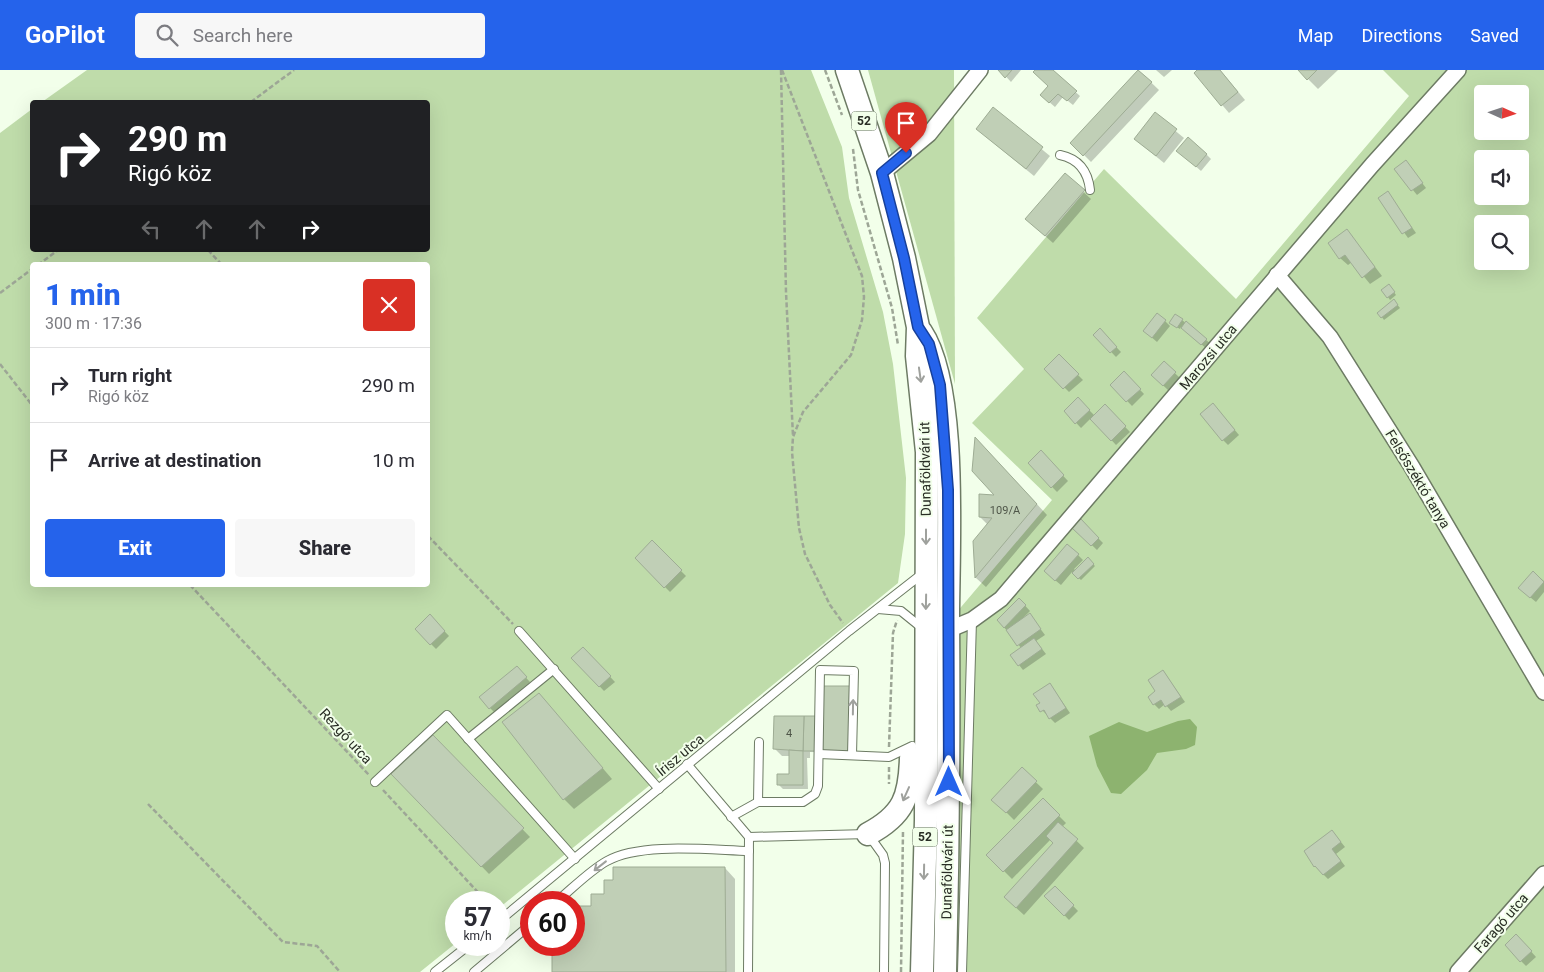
<!DOCTYPE html>
<meta charset="utf-8">
<style>
body{margin:0;font-family:Roboto,sans-serif;background:#f7f7f7;color:#2b2b33;height:100vh;display:flex;flex-direction:column;font-size:19px;white-space:nowrap}
*{box-sizing:border-box;margin:0}
p{font-size:16px;color:#7c7c81}
.icon{flex:none;width:28px;height:28px;fill:none;stroke:currentColor;stroke-width:2;stroke-linecap:round;stroke-linejoin:round}
.map{position:relative;flex:1;overflow:hidden}
.side{position:absolute;left:30px;top:192px;width:400px;height:325px;display:flex;flex-direction:column;background:#fff;border-radius:5px;box-shadow:0 5px 20px #0002}
.side>*{flex:none}
.hud{position:absolute;left:30px;top:30px;width:400px;height:152px;border-radius:5px;box-shadow:0 5px 20px #0002;background:#202124;color:#fff;overflow:hidden}
.needle{width:32px;rotate:93deg}
.tools{position:absolute;left:1474px;top:15px;display:grid;gap:10px}
.tools a{display:grid;place-items:center;width:55px;height:55px;border-radius:5px;background:#fff;box-shadow:0 5px 20px #0002;font-size:25px}
.speed{position:absolute;left:445px;top:821px;display:flex;gap:10px;font-size:25px;font-weight:700;text-align:center}
.speed>*{display:grid;place-content:center;width:65px;height:65px;border-radius:50%;background:#fff;box-shadow:0 5px 20px #0002;line-height:1}
.speed small{font-size:12px;font-weight:400}
.speed .limit{border:8px solid #d22;background:#fff;color:#111}
.pin{position:absolute;display:grid;place-items:center;width:42px;height:42px;color:#fff;margin:-51px -21px;border-radius:50% 50% 50% 0;rotate:-45deg;box-shadow:0 0 5px #0007}
.pin .icon{rotate:45deg}
.me{position:absolute;width:55px;margin:-28px;rotate:0deg;stroke-linejoin:round;filter:drop-shadow(0 0 4px #0008)}
.turn{display:flex;align-items:center;gap:18px;height:105px;padding:0 15px;font-size:22px}
.turn .icon{width:65px;height:65px;stroke-width:2.5}
.turn b{display:block;font-size:35px;line-height:42px}
.lanes{display:flex;align-items:center;height:48px;padding:0 15px;background:#0003;justify-content:center;gap:25px;direction:ltr}
.lanes .off{opacity:.35}
.round{display:grid;place-items:center;flex:none;width:52px;height:52px;border-radius:5px;background:#f7f7f7}
.headline{display:flex;align-items:center;justify-content:space-between;height:85px;padding:0 15px}
h1{font-size:30px;font-weight:800;line-height:38px;color:#2563eb}
.action{display:flex;gap:10px;margin-top:auto;padding:10px 15px}
.action a{flex:1;height:58px;border-radius:5px;background:#2563eb;color:#fff;font-size:20px;font-weight:800;line-height:58px;text-align:center}
.action a+a{background:#f7f7f7;color:#2b2b33}
ul{padding:0;list-style:none}
li{display:flex;align-items:center;gap:15px;height:75px;padding:0 15px;border-top:1px solid #e1e1e2}
li div{flex:1}
li b{display:block;font-size:19px}
li em{font-style:normal}
header{display:flex;align-items:center;gap:30px;box-sizing:border-box;height:70px;padding:0 25px;background:#2563eb;color:#fff}
header strong{font-size:24px}
nav{display:flex;gap:28px;margin-inline-start:auto;font-size:18px}
.search{width:350px;height:45px;background:#f7f7f7;display:flex;align-items:center;gap:12px;box-sizing:border-box;padding:0 18px;border-radius:5px;color:#7c7c81;font-size:19px}
.map>svg:first-child{display:block}
</style>
<header>
<strong>GoPilot</strong>
<div class="search"><svg class="icon" aria-label="search" viewBox="0 0 24 24"><circle cx="10" cy="10" r="6"/><path d="M15 15l6 6"/></svg>Search here</div>
<nav><a>Map</a><a>Directions</a><a>Saved</a></nav>
</header>
<div class="map">
<svg width="1544" height="902" viewBox="0 0 1544 902">
<rect width="100%" height="100%" fill="#f2ffea"/>
<g fill="#bfdcaa" fill-rule="evenodd">
<path d="M87 0H811L842 77 849 128 883 242 893 294 906 408 905 464 898 513 499 838V832H456V873L420 902H0V63L32 39V180H428V32H42ZM32 195H428V515H32Z"/>
<path d="M868 0H954L955 314Z"/>
<path d="M1383 0H1544V902H954L956 543 1052 430 972 353 1024 299 977 248 1104 99 1236 229 1409 26ZM1482 24H1520V61H1482ZM1482 89H1520V126H1482ZM1482 154H1520V191H1482Z"/>
</g>
<path fill="#8db36f" d="M1190 649 1197 657 1195 675 1186 679 1157 683 1147 700 1121 724 1111 723 1097 696 1089 666 1119 652 1147 662 1178 651Z"/>
<g fill="#0003">
<path d="M1000 0H1021L1011 12Z"/>
<path d="M1037 0H1051L1080 26 1073 35 1063 27 1055 37 1041 25 1049 16Z"/>
<path d="M1156 0H1172L1164 7Z"/>
<path d="M1199 0H1220L1245 30 1229 43 1195 3Z"/>
<path d="M1299 0H1338L1318 19Z"/>
<path d="M1139 1 1159 20 1091 92 1072 73Z"/>
<path d="M993 39 1050 86 1034 106 985 66Z"/>
<path d="M1155 44 1184 68 1164 93 1135 69Z"/>
<path d="M1206 84 1211 89 1201 101 1183 85Z"/>
<path d="M1410 97 1426 118 1417 125 1396 99Z"/>
<path d="M1065 105 1091 129 1053 173 1034 156Z"/>
<path d="M1388 123 1416 163 1408 168 1380 128Z"/>
<path d="M1347 160 1382 206 1370 214 1352 192 1348 195 1340 188Z"/>
<path d="M1391 218 1396 225 1390 230 1383 220Z"/>
<path d="M1396 233 1400 238 1384 250 1379 243Z"/>
<path d="M1182 250 1211 274 1207 279 1181 257 1180 259 1173 255Z"/>
<path d="M1165 251 1170 256 1157 272 1150 266Z"/>
<path d="M1100 260 1121 282 1116 287 1095 265Z"/>
<path d="M1059 286 1083 310 1069 322 1046 299Z"/>
<path d="M1164 293 1180 308 1168 320 1152 305Z"/>
<path d="M1124 303 1144 324 1132 336 1112 315Z"/>
<path d="M1078 329 1095 346 1105 336 1130 362 1116 375 1091 348 1081 358 1065 341Z"/>
<path d="M1218 340 1239 365 1228 375 1223 370Z"/>
<path d="M985 378 1047 445 986 517 976 508 974 471 988 455 980 447 997 426Z"/>
<path d="M1041 382 1068 411 1057 422 1029 393Z"/>
<path d="M1081 451 1103 473 1097 480 1074 458Z"/>
<path d="M652 472 686 506 670 522 636 488Z"/>
<path d="M1078 485 1083 490 1074 499 1076 501 1088 489 1095 496 1081 510 1072 502 1061 515 1050 506Z"/>
<path d="M1533 502 1544 511V522L1536 532 1525 523Z"/>
<path d="M1019 529 1030 541 1023 548 1030 545 1045 565 1036 571 1046 584 1023 600 1019 595 1022 579 998 550Z"/>
<path d="M430 546 449 566 436 579 416 559Z"/>
<path d="M583 578 615 612 604 621 573 588Z"/>
<path d="M517 598 530 612 495 643 490 638Z"/>
<path d="M1163 601 1185 632 1171 641 1165 634 1159 639 1154 634Z"/>
<path d="M1050 614 1070 643 1055 653 1038 636 1041 634Z"/>
<path d="M539 624 612 709 574 739 564 729Z"/>
<path d="M821 647 851 683 810 682V688H807L808 719H783L778 714 790 705V686H782L774 678Z"/>
<path d="M433 667 530 767 489 804 393 704Z"/>
<path d="M1022 699 1043 719 1014 750 993 729Z"/>
<path d="M1043 730 1066 753 1062 757 1084 778 1024 845 1013 835 1055 773 1051 769 1012 809 988 785Z"/>
<path d="M1337 767 1345 777 1336 784 1345 796 1328 809 1315 796Z"/>
<path d="M725 798 735 809V902H553L567 875H574V837H593L605 825Z"/>
<path d="M1055 817 1078 841 1069 850 1046 826Z"/>
<path d="M1521 870 1536 887 1526 896 1521 891Z"/>
</g>
<g fill="#c0cfb6" stroke="#9eac94">
<path d="M998 0H1012L1005 8Z"/>
<path d="M1035 0H1053L1077 21 1067 31 1058 24 1049 33 1040 25 1048 16 1033 2Z"/>
<path d="M1138 0 1152 12 1083 86 1070 73Z"/>
<path d="M1197 0H1220L1238 22 1221 36 1194 3Z"/>
<path d="M1298 0H1317L1307 10Z"/>
<path d="M993 37 1043 77 1026 99 976 59Z"/>
<path d="M1155 42 1177 59 1156 86 1134 69Z"/>
<path d="M1188 67 1207 84 1196 97 1176 81Z"/>
<path d="M1406 90 1423 113 1411 121 1394 99Z"/>
<path d="M1065 103 1085 120 1045 166 1025 149Z"/>
<path d="M1388 121 1412 158 1402 164 1378 128Z"/>
<path d="M1347 159 1375 197 1362 208 1345 185 1339 189 1328 173Z"/>
<path d="M1389 214 1395 222 1387 228 1381 220Z"/>
<path d="M1394 229 1398 235 1381 248 1377 243Z"/>
<path d="M1157 243 1166 250 1152 268 1143 261Z"/>
<path d="M1175 244 1183 249 1177 258 1169 253Z"/>
<path d="M1186 251 1207 269 1201 275 1181 258Z"/>
<path d="M1100 258 1117 277 1110 283 1093 265Z"/>
<path d="M1059 284 1079 304 1063 319 1044 299Z"/>
<path d="M1164 291 1176 302 1163 316 1151 305Z"/>
<path d="M1124 301 1141 319 1126 332 1110 315Z"/>
<path d="M1078 327 1090 340 1075 354 1064 341Z"/>
<path d="M1213 333 1235 360 1222 371 1200 344Z"/>
<path d="M1105 334 1126 356 1111 371 1090 349Z"/>
<path d="M975 367 1037 434 975 508 973 471 992 448 979 447V424L994 425 972 401Z"/>
<path d="M1041 380 1064 405 1051 418 1028 393Z"/>
<path d="M1081 449 1099 468 1091 476 1072 458Z"/>
<path d="M652 470 682 500 664 518 635 488Z"/>
<path d="M1067 474 1079 484 1055 511 1044 501Z"/>
<path d="M1088 487 1094 494 1078 509 1072 503Z"/>
<path d="M1533 501 1544 512 1530 528 1518 518Z"/>
<path d="M1019 528 1026 535 1004 558 997 550Z"/>
<path d="M1030 543 1041 559 1017 576 1006 560Z"/>
<path d="M430 544 445 561 430 575 415 559Z"/>
<path d="M1034 568 1042 579 1018 596 1010 585Z"/>
<path d="M583 577 611 606 599 617 571 588Z"/>
<path d="M517 596 527 607 489 639 479 627Z"/>
<path d="M1163 600 1181 627 1165 637 1161 630 1153 635 1148 627 1155 621 1148 610Z"/>
<path d="M1050 613 1066 638 1049 649 1044 640 1040 642 1036 635 1040 633 1033 624Z"/>
<path d="M820 616H850L849 681H803L804 646H820Z"/>
<path d="M539 623 603 698 563 730 502 652Z"/>
<path d="M774 646H804L803 681 773 679Z"/>
<path d="M433 665 524 758 481 797 391 704Z"/>
<path d="M789 680 803 681V715H777V704H789Z"/>
<path d="M1022 697 1037 711 1006 743 991 730Z"/>
<path d="M1043 728 1060 745 1003 802 986 785Z"/>
<path d="M1058 752 1078 769 1016 838 1004 827 1053 773 1046 766Z"/>
<path d="M1332 760 1341 772 1332 779 1341 791 1323 805 1315 796 1314 797 1304 781Z"/>
<path d="M613 797H725L726 902H552V877L574 875V836H591V824H604V810H613Z"/>
<path d="M1055 816 1074 835 1064 846 1044 826Z"/>
<path d="M1516 864 1532 881 1520 892 1505 875Z"/>
</g>
<g fill="none" stroke-linecap="round" stroke-linejoin="round">
<defs>
<g id="service">
<path d="M1060 85C1079 89 1088 101 1090 120"/>
<path d="M878 539 901 541 922 558"/>
<path d="M519 561 659 719"/>
<path d="M468 669 554 599"/>
<path d="M819 684 889 687 912 676"/>
<path d="M687 694 749 767 748 902"/>
<path d="M375 712 447 645 575 789"/>
<path d="M758 732 759 672"/>
<path d="M731 747 758 732H803L815 724 818 716 820 600 854 601 852 685"/>
<path d="M749 767 868 764 883 785 885 793 884 902"/>
<path d="M556 832C572 819 589 801 607 791 640 772 710 780 749 781"/>
<path d="M499 851 849 561 922 504"/>
<path d="M435 902 469 875"/>
<path d="M474 902 531 854"/>
<path d="M962 902 972 550"/>
</g>
<g id="minor">
<path d="M882 103 929 64 980 0"/>
<path d="M1277 205 1330 267 1412 397 1544 622"/>
<path d="M948 560 972 550 1001 529 1372 95 1458 0"/>
<path d="M1458 902 1544 804"/>
</g>
<g id="primary">
<path d="M847 0 882 103 904 188 918 257 917 286 927 382 926 750 922 902"/>
<path d="M921 262C958 317 948 477 948 546 949 665 948 783 945 902"/>
<path d="M868 764C904 745 910 726 911 688"/>
</g>
</defs>
<use href="#service" stroke="#6d7b64" stroke-width="10"/>
<use href="#minor" stroke="#6d7b64" stroke-width="18"/>
<use href="#primary" stroke="#6d7b64" stroke-width="25"/>
<g stroke="#9da696" stroke-width="2.5" stroke-dasharray="5 2.5" stroke-linecap="butt">
<path d="M781 0 786 222 793 366"/>
<path d="M782 0 862 206 864 227 862 250 851 285 803 342 793 367 792 382 799 458 805 484 830 535 843 553"/>
<path d="M825 0 842 45"/>
<path d="M251 32 294 0"/>
<path d="M853 79 858 120 892 238 898 275"/>
<path d="M208 180 222 195"/>
<path d="M38 195 58 180"/>
<path d="M0 223 32 199"/>
<path d="M0 294 32 335"/>
<path d="M428 466 513 554"/>
<path d="M190 515 369 705"/>
<path d="M889 677 893 563 897 550"/>
<path d="M889 697V714"/>
<path d="M383 720 487 832"/>
<path d="M148 734 283 872 317 876 340 902"/>
<path d="M901 902 903 761"/>
</g>
<use href="#service" stroke="#fff" stroke-width="8"/>
<use href="#minor" stroke="#fff" stroke-width="15"/>
<use href="#primary" stroke="#fff" stroke-width="22"/>
</g>
<defs><path id="oneway-shaft" d="M-6 0H5M1.5-3L5.5 0L1.5 3" fill="none" stroke-width="1.6" stroke-linecap="round" stroke-linejoin="round" transform="scale(1.25)"/></defs>
<g stroke="#9fa19d">
<use href="#oneway-shaft" transform="translate(920 305) rotate(82)"/>
<use href="#oneway-shaft" transform="translate(926 467) rotate(90)"/>
<use href="#oneway-shaft" transform="translate(926 532) rotate(91)"/>
<use href="#oneway-shaft" transform="translate(853 637) rotate(-89)"/>
<use href="#oneway-shaft" transform="translate(906 724) rotate(114)"/>
<use href="#oneway-shaft" transform="translate(600 796) rotate(142)"/>
<use href="#oneway-shaft" transform="translate(924 802) rotate(91)"/>
</g>
<g fill="none" stroke-linecap="round" stroke-linejoin="round">
<defs>
<path id="route" d="M906 83 882 103 904 188 918 257 929 274 940 315 948 420 949 712"/>
</defs>
<use href="#route" stroke="#184099" stroke-width="12"/>
<use href="#route" stroke="#2563eb" stroke-width="9"/>
</g>
<g text-anchor="middle" stroke-width="4" stroke-linejoin="round" paint-order="stroke">
<g font-size="11" fill="#4f5649">
<text x="1005" y="444">109/A</text>
<text x="789" y="667">4</text>
</g>
<g fill="#f2ffea" stroke="#656d60" stroke-width="1">
<rect x="851.5" y="41.5" width="25" height="19" rx="4"/>
<rect x="912.5" y="757.5" width="25" height="19" rx="4"/>
</g>
<g font-size="12" font-weight="bold" fill="#292e25">
<text x="864" y="55">52</text>
<text x="925" y="771">52</text>
</g>
<g font-size="14" fill="#292e25" stroke="#f2ffea">
<text transform="translate(1208 287) rotate(-50)" y="5">Marozsi utca</text>
<text transform="translate(925 399) rotate(-91)" y="5">Dunaföldvári út</text>
<text transform="translate(1418 409) rotate(59)" y="5">Felsőszéktó tanya</text>
<text transform="translate(346 666) rotate(47)" y="5">Rezgő utca</text>
<text transform="translate(680 685) rotate(-40)" y="5">Írisz utca</text>
<text transform="translate(947 802) rotate(-89)" y="5">Dunaföldvári út</text>
<text transform="translate(1501 853) rotate(-49)" y="5">Faragó utca</text>
</g>
</g>
</svg>
<div class="tools">
<a><svg class="needle" viewBox="-14 -14 28 28"><path d="M0-13l5 13h-10z" fill="#e53935"/><path d="M0 13l5-13h-10z" fill="#7c7c81"/></svg></a>
<a><svg class="icon" aria-label="sound" viewBox="0 0 24 24"><path d="M4 9h4l5-4v14l-5-4H4zM17 9q2 3 0 6"/></svg></a>
<a><svg class="icon" aria-label="search" viewBox="0 0 24 24"><circle cx="10" cy="10" r="6"/><path d="M15 15l6 6"/></svg></a>
</div>
<div class="speed"><div>57<small>km/h</small></div><div class="limit">60</div></div>
<div class="pin" style="left:906px;top:83px;background:#d93025"><svg class="icon" aria-label="arrive" viewBox="0 0 24 24"><path d="M6 21V4h12l-3 4 3 4H6"/></svg></div>
<svg class="me" style="left:949px;top:712px" viewBox="-20 -20 40 40"><path d="M0-17L14 15 0 8-14 15z" fill="#2563eb" stroke="#fff" stroke-width="4"/></svg>
<div class="hud">
<div class="turn"><svg class="icon" aria-label="right" viewBox="0 0 24 24"><path d="M7 20v-9h11M14 6l5 5-5 5"/></svg><div><b>290 m</b>Rigó köz</div></div>
<div class="lanes"><svg class="icon off" aria-label="left" viewBox="0 0 24 24"><path d="M17 20v-9H6M10 6l-5 5 5 5"/></svg><svg class="icon off" aria-label="ahead" viewBox="0 0 24 24"><path d="M12 20V5M6 11l6-6 6 6"/></svg><svg class="icon off" aria-label="ahead" viewBox="0 0 24 24"><path d="M12 20V5M6 11l6-6 6 6"/></svg><svg class="icon" aria-label="right" viewBox="0 0 24 24"><path d="M7 20v-9h11M14 6l5 5-5 5"/></svg></div>
</div>
<section class="side">
<div class="headline"><div><h1>1 min</h1><p>300 m · 17:36</p></div><a class="round" style="background:#d93025;color:#fff"><svg class="icon" aria-label="close" viewBox="0 0 24 24"><path d="M6 6l12 12M18 6L6 18"/></svg></a></div>
<ul>
<li><svg class="icon" aria-label="right" viewBox="0 0 24 24"><path d="M7 20v-9h11M14 6l5 5-5 5"/></svg><div><b>Turn right</b><p>Rigó köz</p></div><em>290 m</em></li>
<li><svg class="icon" aria-label="arrive" viewBox="0 0 24 24"><path d="M6 21V4h12l-3 4 3 4H6"/></svg><div><b>Arrive at destination</b></div><em>10 m</em></li>
</ul>
<div class="action"><a>Exit</a><a>Share</a></div>
</section>
</div>
